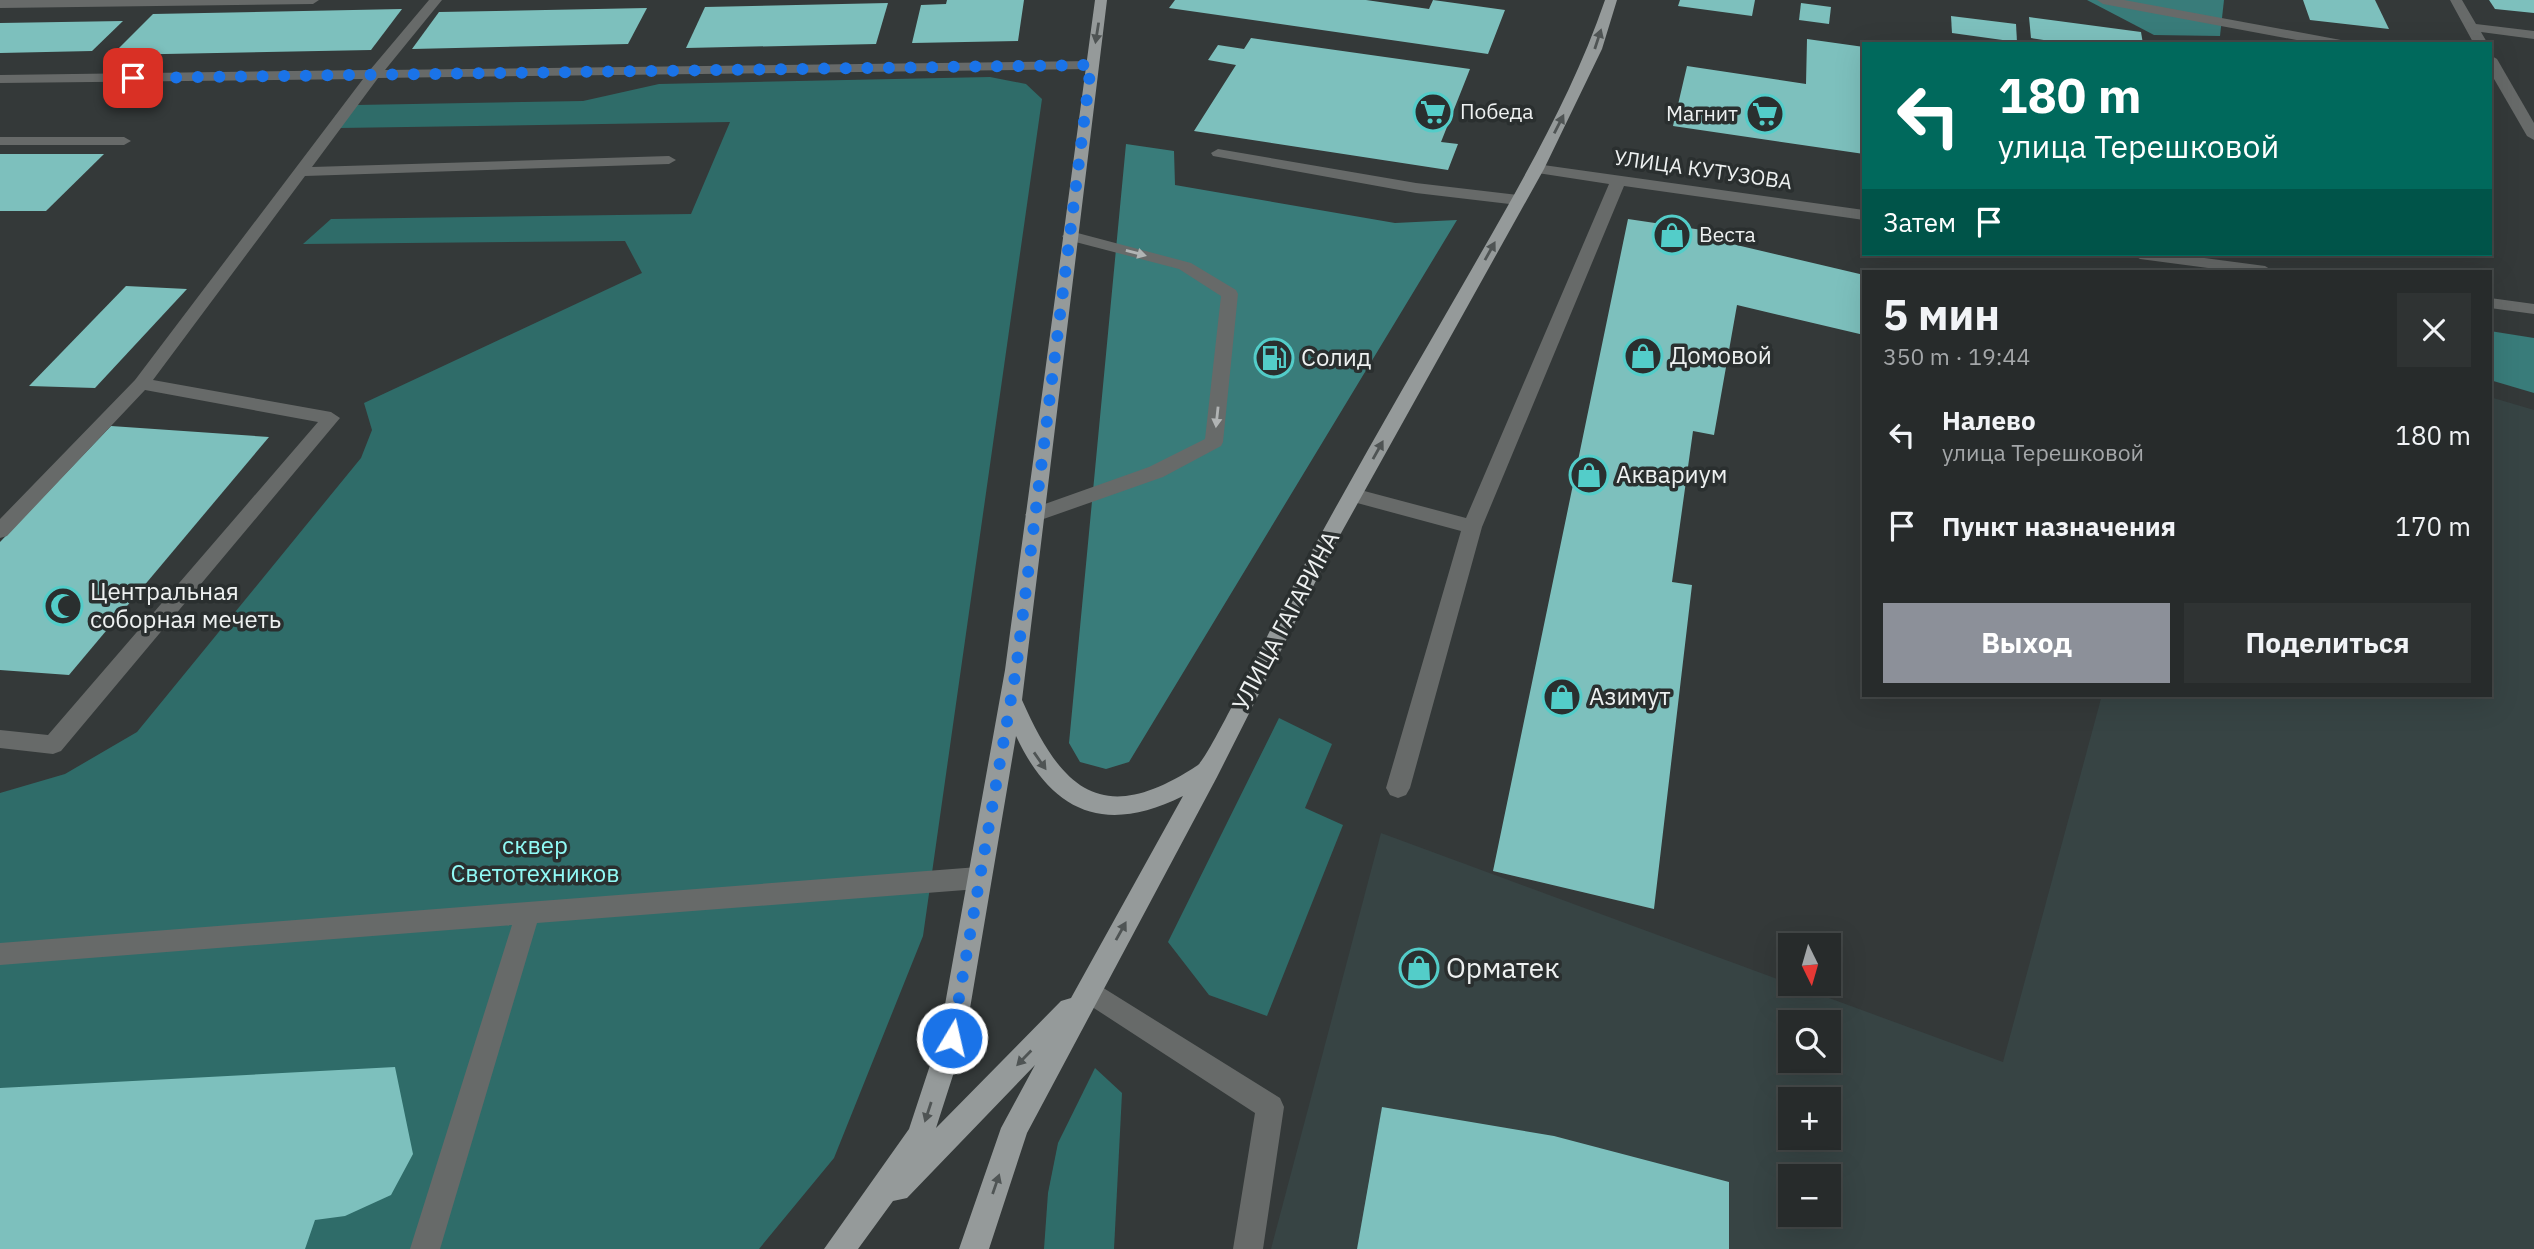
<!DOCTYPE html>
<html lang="ru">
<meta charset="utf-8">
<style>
body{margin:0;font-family:"IBM Plex Sans",sans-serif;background:#2f3333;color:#f1f3f6;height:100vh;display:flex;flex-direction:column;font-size:26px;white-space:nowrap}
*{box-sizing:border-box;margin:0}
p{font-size:23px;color:#a4a7a9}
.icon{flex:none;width:38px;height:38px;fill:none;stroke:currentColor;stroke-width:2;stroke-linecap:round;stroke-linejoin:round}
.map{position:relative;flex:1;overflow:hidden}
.drawer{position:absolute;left:1862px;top:270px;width:630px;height:427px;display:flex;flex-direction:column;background:#272b2b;border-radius:0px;box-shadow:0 7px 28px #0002,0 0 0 2px #434747}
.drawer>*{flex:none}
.banner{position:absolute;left:1862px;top:42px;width:630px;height:214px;border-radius:0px;box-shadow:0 7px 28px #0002,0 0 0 2px #434747;background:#00695c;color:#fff;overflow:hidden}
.needle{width:46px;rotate:175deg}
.fabs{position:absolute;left:1778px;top:933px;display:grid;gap:14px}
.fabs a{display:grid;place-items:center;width:63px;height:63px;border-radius:0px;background:#272b2b;box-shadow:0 7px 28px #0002,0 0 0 2px #434747;font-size:35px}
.pin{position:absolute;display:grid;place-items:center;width:60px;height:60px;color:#fff;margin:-30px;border-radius:14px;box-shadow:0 4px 10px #0006}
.me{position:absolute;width:77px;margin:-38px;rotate:9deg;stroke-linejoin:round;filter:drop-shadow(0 0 5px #0008)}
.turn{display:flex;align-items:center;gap:24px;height:147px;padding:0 21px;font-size:32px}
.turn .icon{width:91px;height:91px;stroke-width:2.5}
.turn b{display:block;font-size:49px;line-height:60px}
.then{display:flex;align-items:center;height:66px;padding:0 21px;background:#0003;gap:14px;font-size:26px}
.round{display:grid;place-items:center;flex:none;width:74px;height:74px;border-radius:0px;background:#2f3333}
.headline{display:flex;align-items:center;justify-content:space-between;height:119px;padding:0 21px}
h1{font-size:42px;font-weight:700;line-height:52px}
.cta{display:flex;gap:14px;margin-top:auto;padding:14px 21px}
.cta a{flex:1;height:80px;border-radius:0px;background:#8c9099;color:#fff;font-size:28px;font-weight:700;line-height:80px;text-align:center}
.cta a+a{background:#2f3333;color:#f1f3f6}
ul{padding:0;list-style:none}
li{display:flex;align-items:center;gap:21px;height:91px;padding:0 21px}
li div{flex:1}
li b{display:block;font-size:26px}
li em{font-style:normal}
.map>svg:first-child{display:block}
</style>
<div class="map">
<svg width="2534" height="1249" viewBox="0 0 2534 1249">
<rect width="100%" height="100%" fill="#343939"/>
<path fill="#374444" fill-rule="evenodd" d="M2490 397 2534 410V1249H1271L1381 833 2003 1062 2102 695H2490ZM1790 1022H1829V1060H1790ZM1790 1099H1829V1138H1790ZM1790 1176H1829V1214H1790Z"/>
<g fill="#2f6c69">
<path d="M990 77 1026 84 1042 99 923 936 834 1158 759 1249H0V793L65 774 137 732 361 458 372 430 364 403 642 273 625 241 303 244 331 219 691 214 730 122 339 128 335 116 356 105 583 101 659 84Z"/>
<path d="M1279 718 1332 744 1305 808 1343 825 1267 1016 1209 995 1168 942Z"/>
<path d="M1095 1068 1122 1093 1114 1249H1044L1048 1193 1058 1143Z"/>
</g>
<g fill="#397c7a">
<path d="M2087 0H2224L2220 36 2154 35Z"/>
<path d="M1126 144 1174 151 1175 185 1395 223 1457 220 1129 762 1106 769 1080 762 1069 743Z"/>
<path d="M2490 331 2534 338V393L2490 380Z"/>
</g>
<g fill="#7dc0bd">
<path d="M947 0H1024L1018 41 912 43 921 5 946 4Z"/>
<path d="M1175 0H1366L1429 9 1433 0 1505 10 1488 54 1169 8Z"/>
<path d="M1680 0H1755L1752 16 1678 6Z"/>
<path d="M2303 0H2375L2389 29 2310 20Z"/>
<path d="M2489 0H2534V13L2495 9Z"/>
<path d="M888 3 876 44 686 48 705 7Z"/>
<path d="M1801 3 1831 7 1829 24 1799 20Z"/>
<path d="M647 8 628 44 412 49 439 12Z"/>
<path d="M402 9 371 50 112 55 153 14Z"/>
<path d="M1951 16 2016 24 2017 42 1952 33Z"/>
<path d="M2029 17 2141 32 2143 44H2070L2031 38Z"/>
<path d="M123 21 92 51 0 53V23Z"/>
<path d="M1251 38 1470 69 1441 142 1458 144 1448 170 1194 131 1236 65 1208 60 1218 45 1244 49Z"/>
<path d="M1807 39 1864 47V154L1673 126 1687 66 1806 84Z"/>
<path d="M0 154H104L46 211H0Z"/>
<path d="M1628 219 1729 234 1728 243 1864 275V335L1737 305 1714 435 1693 431 1672 582 1692 585 1654 909 1493 871Z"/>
<path d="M126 286 187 289 95 388 29 386Z"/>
<path d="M111 426 269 437 69 675 0 670V542Z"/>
<path d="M395 1067 413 1154 391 1195 345 1216 315 1220 305 1249H0V1088Z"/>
<path d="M1382 1107 1554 1136 1729 1182V1249H1357Z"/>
</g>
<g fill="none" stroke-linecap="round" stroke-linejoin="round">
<g fill="#676a69" fill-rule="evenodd">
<path d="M0 0H319L313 4 0 8Z"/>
<path d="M429 0H442L385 70 1091 61 1098 65 1091 69 378 78 312 167 669 156 676 160 669 164 305 176 153 380 331 412 340 418 61 751 53 754 0 748V730L48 735 318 422 145 390 7 536 0 538V519L135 380 363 79 0 83V75L370 70Z"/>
<path d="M2097 0H2124L2341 40 2348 44H2318L2103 4Z"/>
<path d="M2450 0H2462L2476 24 2534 31V39L2481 32 2488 44H2474Z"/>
<path d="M2490 55 2497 59 2534 123V140L2527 136 2490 72Z"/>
<path d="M0 137H124L131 141 124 145H0Z"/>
<path d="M1218 149 1416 183 1518 195 1526 200 1518 205 1416 193 1213 156 1211 153Z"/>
<path d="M1536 164 1864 210V220L1624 186 1482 527 1410 788 1406 795 1398 798 1390 795 1386 788 1461 531 1346 500 1343 495 1353 488 1466 518 1609 184 1531 172V166Z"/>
<path d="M1070 231 1191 263 1236 290 1238 294 1223 442 1221 446 1163 477 1035 522 1025 515 1028 510 1149 467 1205 439 1221 296 1179 269 1064 239 1062 236Z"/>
<path d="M2132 254H2174L2265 266 2273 271H2231L2140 259Z"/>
<path d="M2490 298 2534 304V314L2490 308Z"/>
<path d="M978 867 987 871 990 878 987 885 978 889 537 923 440 1249H410L512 925 0 965V943Z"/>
<path d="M1089 979 1280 1098 1284 1107 1263 1249H1233L1255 1113 1080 999 1076 991 1080 983Z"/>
</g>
<path fill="#959a9a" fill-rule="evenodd" d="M1095 0H1107L1022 700C1062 791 1103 828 1198 765 1209 757 1267 636 1278 615 1339 497 1407 382 1473 267 1522 181 1573 94 1605 0H1617L1602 49 1544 169 1330 553 1217 777 1027 1133 989 1249H959L1001 1128 1035 1065 907 1198 893 1201 858 1249H824L909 1129 939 1038 1005 670ZM1016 736C1052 813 1105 835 1183 796L1071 998 1061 1001 936 1128 965 1038Z"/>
</g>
<defs><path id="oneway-solid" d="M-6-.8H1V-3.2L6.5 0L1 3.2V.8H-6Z" transform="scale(1.75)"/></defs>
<g fill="#4f5454">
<use href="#oneway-solid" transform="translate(1097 33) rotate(99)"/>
<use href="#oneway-solid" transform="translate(1598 39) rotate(-72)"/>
<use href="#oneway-solid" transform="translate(1559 124) rotate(-63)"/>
<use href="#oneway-solid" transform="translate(1490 251) rotate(-61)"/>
<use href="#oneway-solid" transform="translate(1378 450) rotate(-61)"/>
<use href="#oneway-solid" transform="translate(1040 761) rotate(55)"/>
<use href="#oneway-solid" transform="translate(1121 931) rotate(-61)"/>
<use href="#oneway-solid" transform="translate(1024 1058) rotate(134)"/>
<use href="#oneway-solid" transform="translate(928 1112) rotate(108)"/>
<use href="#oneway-solid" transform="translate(996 1184) rotate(-71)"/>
</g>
<g fill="#b1b4b4">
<use href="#oneway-solid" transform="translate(1136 253) rotate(15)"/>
<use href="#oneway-solid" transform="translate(1217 417) rotate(96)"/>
</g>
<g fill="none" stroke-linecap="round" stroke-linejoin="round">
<path stroke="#1a73e8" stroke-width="12" stroke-dasharray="0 21.6" d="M133 78 1091 65 1016 670 952 1038"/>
</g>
<defs>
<symbol id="supermarket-ring" viewBox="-11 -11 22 22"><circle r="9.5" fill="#2a2f2f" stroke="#53cdc9" stroke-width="1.5"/><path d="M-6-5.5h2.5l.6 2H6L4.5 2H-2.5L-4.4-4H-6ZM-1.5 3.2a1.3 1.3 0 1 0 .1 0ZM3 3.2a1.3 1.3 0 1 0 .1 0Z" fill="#53cdc9"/></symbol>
<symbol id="shop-ring" viewBox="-11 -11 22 22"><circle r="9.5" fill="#2a2f2f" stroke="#53cdc9" stroke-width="1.5"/><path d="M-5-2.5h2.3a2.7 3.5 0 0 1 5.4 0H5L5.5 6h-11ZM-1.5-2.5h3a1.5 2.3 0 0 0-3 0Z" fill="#53cdc9"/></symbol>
<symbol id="fuel-ring" viewBox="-11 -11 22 22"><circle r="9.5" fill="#2a2f2f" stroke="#53cdc9" stroke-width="1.5"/><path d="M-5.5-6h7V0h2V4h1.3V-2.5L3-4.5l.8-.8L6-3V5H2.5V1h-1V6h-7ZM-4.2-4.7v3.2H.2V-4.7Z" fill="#53cdc9"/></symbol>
<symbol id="mosque-ring" viewBox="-11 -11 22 22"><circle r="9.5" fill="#2a2f2f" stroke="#53cdc9" stroke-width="1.5"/><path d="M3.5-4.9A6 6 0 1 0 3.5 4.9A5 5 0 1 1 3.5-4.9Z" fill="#53cdc9"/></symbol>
</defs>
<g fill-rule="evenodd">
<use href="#supermarket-ring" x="1411" y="90" width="44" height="44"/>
<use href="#supermarket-ring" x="1743" y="92" width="44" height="44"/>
<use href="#shop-ring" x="1650" y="213" width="44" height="44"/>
<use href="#shop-ring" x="1621" y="334" width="44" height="44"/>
<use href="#fuel-ring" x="1252" y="336" width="44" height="44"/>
<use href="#shop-ring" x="1567" y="453" width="44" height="44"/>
<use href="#mosque-ring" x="41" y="584" width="44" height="44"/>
<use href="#shop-ring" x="1540" y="675" width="44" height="44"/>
<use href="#shop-ring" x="1397" y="946" width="44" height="44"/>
</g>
<g text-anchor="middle" stroke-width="7" stroke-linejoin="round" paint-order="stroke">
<g font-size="21" fill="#eef1f1" stroke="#2a2f2f" text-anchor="start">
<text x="1460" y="119">Победа</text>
<text x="1738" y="121" text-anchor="end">Магнит</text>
<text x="1699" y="242">Веста</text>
</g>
<g font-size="21" fill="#eef1f1" stroke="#2a2f2f">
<text transform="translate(1703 170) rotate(8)" y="7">УЛИЦА КУТУЗОВА</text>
</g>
<g font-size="24" fill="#eef1f1" stroke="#2a2f2f" text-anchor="start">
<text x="1670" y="364">Домовой</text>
<text x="1301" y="366">Солид</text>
<text x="1616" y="483">Аквариум</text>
<text x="90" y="600">Центральная<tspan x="90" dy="28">соборная мечеть</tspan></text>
<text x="1589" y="705">Азимут</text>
</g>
<g font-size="24" fill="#eef1f1" stroke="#2a2f2f">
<text transform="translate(1286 621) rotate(-62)" y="8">УЛИЦА ГАГАРИНА</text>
</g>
<g font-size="24" fill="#90f9f5" stroke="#2a2f2f">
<text x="535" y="854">сквер<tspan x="535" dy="28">Светотехников</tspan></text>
</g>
<g font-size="28" fill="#eef1f1" stroke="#2a2f2f" text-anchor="start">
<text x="1446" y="978">Орматек</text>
</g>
</g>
</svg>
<div class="fabs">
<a><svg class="needle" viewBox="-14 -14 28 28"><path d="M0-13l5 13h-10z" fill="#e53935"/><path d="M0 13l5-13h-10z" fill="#a4a7a9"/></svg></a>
<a><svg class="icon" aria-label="search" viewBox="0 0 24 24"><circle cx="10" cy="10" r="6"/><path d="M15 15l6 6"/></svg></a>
<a>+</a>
<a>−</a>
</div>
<div class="pin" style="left:133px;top:78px;background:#d93025"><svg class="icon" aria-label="arrive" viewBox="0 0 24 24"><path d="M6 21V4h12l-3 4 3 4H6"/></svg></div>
<svg class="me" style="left:952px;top:1038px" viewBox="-20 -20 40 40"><circle r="17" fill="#1a73e8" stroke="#fff" stroke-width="3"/><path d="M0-11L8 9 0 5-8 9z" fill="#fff"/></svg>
<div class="banner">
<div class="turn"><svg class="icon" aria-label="left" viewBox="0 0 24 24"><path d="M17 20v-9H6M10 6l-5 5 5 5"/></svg><div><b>180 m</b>улица Терешковой</div></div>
<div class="then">Затем<svg class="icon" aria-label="arrive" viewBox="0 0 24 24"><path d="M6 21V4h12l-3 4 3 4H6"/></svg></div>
</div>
<section class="drawer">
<div class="headline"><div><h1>5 мин</h1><p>350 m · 19:44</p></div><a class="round"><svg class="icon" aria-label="close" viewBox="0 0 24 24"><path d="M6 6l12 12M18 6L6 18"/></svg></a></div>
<ul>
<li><svg class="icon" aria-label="left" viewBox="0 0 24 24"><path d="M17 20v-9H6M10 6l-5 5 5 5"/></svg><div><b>Налево</b><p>улица Терешковой</p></div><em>180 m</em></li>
<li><svg class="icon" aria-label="arrive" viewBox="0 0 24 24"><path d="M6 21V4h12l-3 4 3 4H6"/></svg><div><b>Пункт назначения</b></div><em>170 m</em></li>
</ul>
<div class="cta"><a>Выход</a><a>Поделиться</a></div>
</section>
</div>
